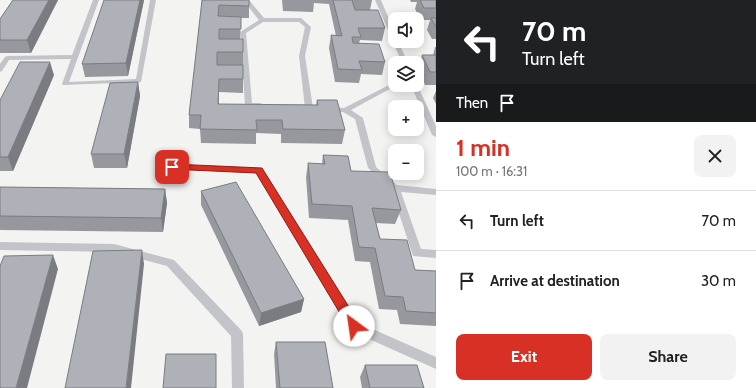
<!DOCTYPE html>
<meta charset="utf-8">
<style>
body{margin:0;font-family:Cabin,sans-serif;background:#f2f2f2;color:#222;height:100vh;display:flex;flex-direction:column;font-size:15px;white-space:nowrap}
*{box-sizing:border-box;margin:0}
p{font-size:13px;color:#767676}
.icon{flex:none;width:22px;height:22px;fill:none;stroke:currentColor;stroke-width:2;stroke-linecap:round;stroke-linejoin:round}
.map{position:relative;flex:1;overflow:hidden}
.panel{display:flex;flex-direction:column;background:#fff;width:320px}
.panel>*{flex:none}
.hud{background:#202124;color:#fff;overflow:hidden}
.tools{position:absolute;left:388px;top:12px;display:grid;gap:8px}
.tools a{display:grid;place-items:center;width:36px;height:36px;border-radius:8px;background:#fff;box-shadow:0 2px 10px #0003;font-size:20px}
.pin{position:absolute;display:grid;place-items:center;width:34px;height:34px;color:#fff;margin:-17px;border-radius:8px;box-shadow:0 2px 6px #0006}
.me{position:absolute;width:44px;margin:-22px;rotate:329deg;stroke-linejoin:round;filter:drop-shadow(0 0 3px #0008)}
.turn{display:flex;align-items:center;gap:14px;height:84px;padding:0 20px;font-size:18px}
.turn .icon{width:52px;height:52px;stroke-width:2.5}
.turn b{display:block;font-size:28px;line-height:34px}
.then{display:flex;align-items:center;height:38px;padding:0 20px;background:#0003;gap:8px;font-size:15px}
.round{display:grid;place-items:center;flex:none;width:42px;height:42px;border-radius:8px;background:#f2f2f2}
.summary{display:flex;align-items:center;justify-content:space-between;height:68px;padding:0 20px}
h1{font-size:24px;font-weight:700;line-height:30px;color:#d93025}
.button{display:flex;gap:8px;margin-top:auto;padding:8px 20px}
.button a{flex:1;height:46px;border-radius:8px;background:#d93025;color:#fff;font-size:16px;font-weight:700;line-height:46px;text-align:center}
.button a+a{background:#f2f2f2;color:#222}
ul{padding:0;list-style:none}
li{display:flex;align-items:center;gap:12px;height:60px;padding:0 20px;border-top:1px solid #e0e0e0}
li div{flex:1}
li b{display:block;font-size:15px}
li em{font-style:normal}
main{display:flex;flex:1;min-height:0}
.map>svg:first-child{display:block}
</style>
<main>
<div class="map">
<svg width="436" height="388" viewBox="0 0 436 388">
<rect width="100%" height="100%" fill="#f3f4f1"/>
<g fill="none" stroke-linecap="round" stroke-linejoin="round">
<g fill="#c3c4c9" fill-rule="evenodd">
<path d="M93 0H99L69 82 136 79 150 0H156L141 82 63 85 62 84 71 59 9 60 2 71 0 72V64L5 57 7 56 72 55Z"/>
<path d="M243 0H249L264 18H301L311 27 305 56 313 108 312 110H306L305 108 299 56 305 27 299 22H263L246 33 252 103H260L264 105C260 109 249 109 245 105L240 32 259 20Z"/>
<path d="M375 0H381L395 33V41H398L408 63H402Z"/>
<path d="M395 82V85H397L351 110 363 118 376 167 397 185 436 189V195L401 192 421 249 436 250V258L413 256 391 189 368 168 355 119 343 112 328 111 324 109 328 107 344 108Z"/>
<path d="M417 84 436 126V137L432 135 411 85Z"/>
<path d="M172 164 262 168 359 323 436 357V369L351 331 256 173 169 169 168 167 169 165Z"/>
<path d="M0 242 114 244 174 260 241 330 243 334 244 388H232L231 336 167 266 114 252 0 250Z"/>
</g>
</g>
<g fill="#96989e">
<path d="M13 0H58L31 53H0V19Z"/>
<path d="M144 0 128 76 85 77 82 64Z"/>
<path d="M202 0 249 6V18H241L240 39 243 52V93L219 92V104L316 105 317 100 345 130 342 144 281 143V134L256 133V144L201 143 200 129 189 128V115Z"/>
<path d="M282 0H372L370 10 385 28 382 41 360 40 359 43 385 62 382 75 361 74 359 83 335 82 329 48 331 35 336 36 329 4 314 3 313 12 283 11Z"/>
<path d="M410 0H436V39H432L427 30 430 20H421L415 9 417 2H411Z"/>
<path d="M435 47H436V85H425L418 68 422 55H433Z"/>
<path d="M54 75 13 171H0V100Z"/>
<path d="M138 82 140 96 127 168H94L91 154Z"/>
<path d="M436 91V104L433 98Z"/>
<path d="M323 155 351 171 401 210 395 224 376 223 380 239 415 270 436 271V326L400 324 397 310 379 309 370 262 355 261 348 220 309 218 306 177 308 163 322 164Z"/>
<path d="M0 187 165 189 167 203 163 232 0 230Z"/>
<path d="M201 191 304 299 301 312 259 326 201 205Z"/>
<path d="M276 342 333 388H276L274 354Z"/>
<path d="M365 365 424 388H362L360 377Z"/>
</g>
<g fill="#7a7c81">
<path d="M49 0H58L31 53 27 40Z"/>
<path d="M140 0H144L128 76 126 63Z"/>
<path d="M50 62 54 75 13 171 8 157Z"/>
<path d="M138 82 140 96 127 168 124 154Z"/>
<path d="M165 189 167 203 163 232 161 218Z"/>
<path d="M142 250 144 264 131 388H126Z"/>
<path d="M53 255 58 269 27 388H16Z"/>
<path d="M304 299 301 312 259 326 261 313Z"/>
</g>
<g fill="#aeb1b8" stroke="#7a7c81">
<path d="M13 0H49L27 40H0V19Z"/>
<path d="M104 0H140L126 63 82 64Z"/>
<path d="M202 0H249V6L219 5 218 16 241 17V29H219V39H243V52H217V65H243V79H219L218 104 318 105 317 100H337L345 130 283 129 282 120H256L257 130 200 129 201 115H189Z"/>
<path d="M333 0H352L355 10H378L385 28H358L361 37H352L353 43 379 44 385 62 359 61 362 70 338 69 331 35 342 36Z"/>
<path d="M420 0H436V8H424Z"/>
<path d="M431 18H436V27Z"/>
<path d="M422 55H436V72H430Z"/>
<path d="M20 62H50L8 157H0V100Z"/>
<path d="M138 82 124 154H91L110 83Z"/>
<path d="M323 155 348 156 351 171 390 172 401 210 372 208 380 239 407 240 415 270 436 271V313L406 311 403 297 385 296 375 248 359 247 352 206 312 204 308 163 325 164Z"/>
<path d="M236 182 304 299 261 313 201 191Z"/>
<path d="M0 187 165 189 161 218 0 216Z"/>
<path d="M142 250 126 388H65L93 251Z"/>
<path d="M53 255 16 388H0V266L4 256Z"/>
<path d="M276 342H325L333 388H280Z"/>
<path d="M166 354H216V388H163Z"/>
<path d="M365 365H417L424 388H370Z"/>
</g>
<path fill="#d93025" stroke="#8d1f18" d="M172 164 262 168 359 323 360 326 359 330 354 332 350 330 256 173 169 169 168 167Z"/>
</svg>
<div class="tools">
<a><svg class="icon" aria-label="sound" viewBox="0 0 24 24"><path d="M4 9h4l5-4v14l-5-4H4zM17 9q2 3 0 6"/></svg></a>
<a><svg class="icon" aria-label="layers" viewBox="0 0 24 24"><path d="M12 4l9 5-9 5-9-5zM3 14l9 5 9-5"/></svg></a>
<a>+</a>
<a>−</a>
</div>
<div class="pin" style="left:172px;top:167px;background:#d93025"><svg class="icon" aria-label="arrive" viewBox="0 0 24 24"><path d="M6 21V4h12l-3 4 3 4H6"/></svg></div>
<svg class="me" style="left:354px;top:326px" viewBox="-20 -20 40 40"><circle r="19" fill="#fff"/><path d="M0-13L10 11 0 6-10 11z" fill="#d93025"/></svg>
</div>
<section class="panel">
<div class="hud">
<div class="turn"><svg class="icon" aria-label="left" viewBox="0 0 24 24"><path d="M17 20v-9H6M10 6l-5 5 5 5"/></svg><div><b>70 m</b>Turn left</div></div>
<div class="then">Then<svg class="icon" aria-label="arrive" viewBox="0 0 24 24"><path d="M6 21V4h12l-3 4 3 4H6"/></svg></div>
</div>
<div class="summary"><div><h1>1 min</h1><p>100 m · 16:31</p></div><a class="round"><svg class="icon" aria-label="close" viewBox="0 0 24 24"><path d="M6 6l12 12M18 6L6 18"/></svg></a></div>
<ul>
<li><svg class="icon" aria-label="left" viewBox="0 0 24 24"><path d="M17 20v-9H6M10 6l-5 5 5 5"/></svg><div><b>Turn left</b></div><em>70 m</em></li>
<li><svg class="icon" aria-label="arrive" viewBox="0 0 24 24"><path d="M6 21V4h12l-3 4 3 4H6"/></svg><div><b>Arrive at destination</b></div><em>30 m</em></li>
</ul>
<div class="button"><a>Exit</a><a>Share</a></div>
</section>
</main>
